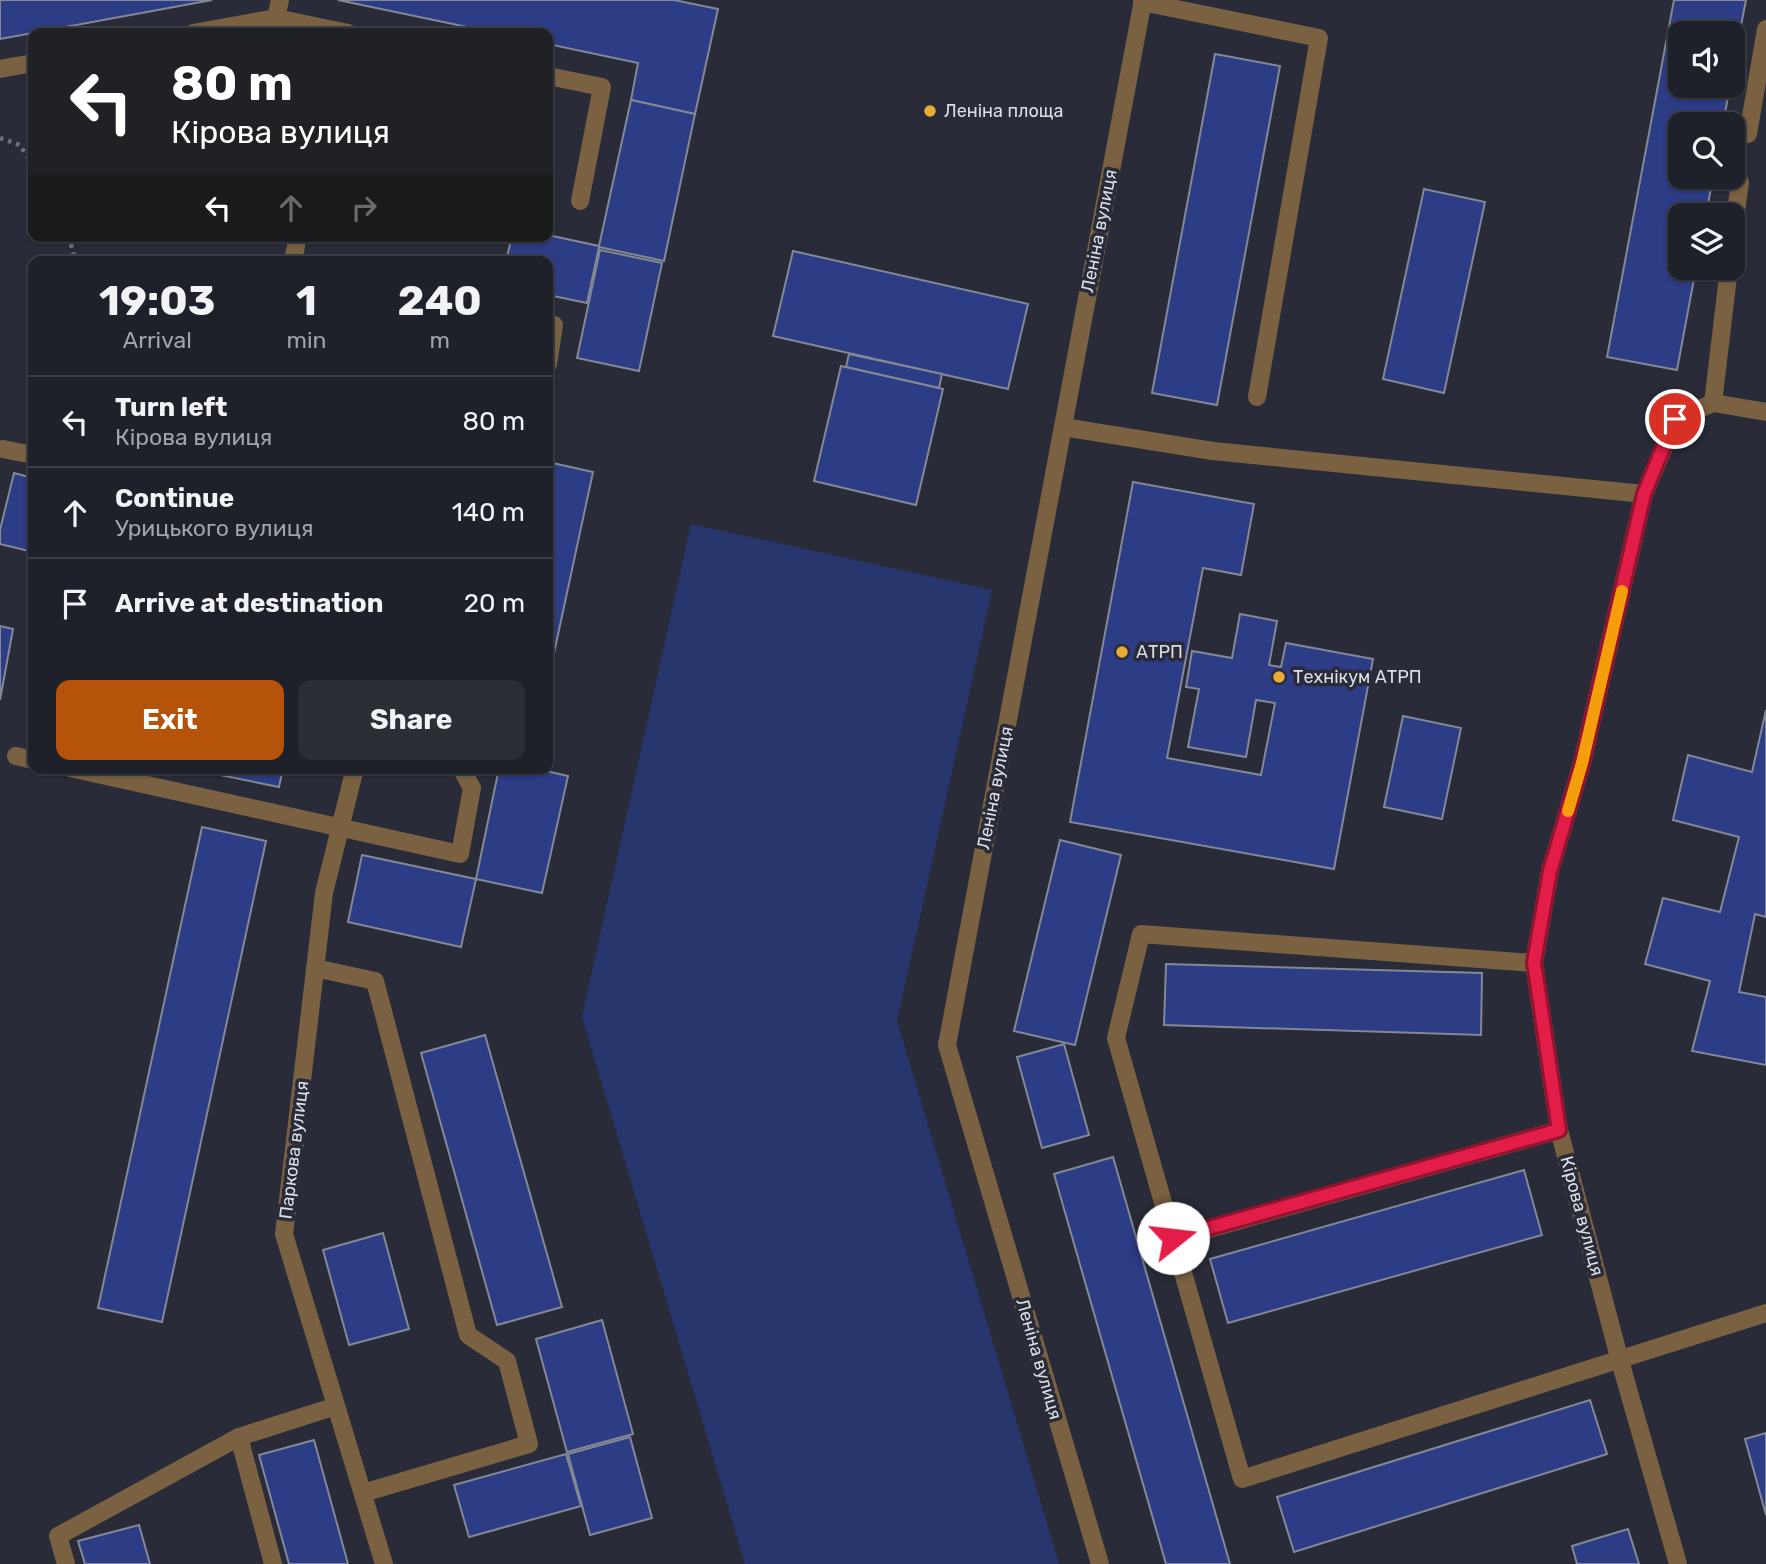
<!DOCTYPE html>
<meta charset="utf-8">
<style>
body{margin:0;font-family:Rubik,sans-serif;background:#2c2e36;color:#f1f3f6;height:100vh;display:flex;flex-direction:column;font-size:26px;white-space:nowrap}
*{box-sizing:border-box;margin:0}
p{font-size:23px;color:#a1a3a8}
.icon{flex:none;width:38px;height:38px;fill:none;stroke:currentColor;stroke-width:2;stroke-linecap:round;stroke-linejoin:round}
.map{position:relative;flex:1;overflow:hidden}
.details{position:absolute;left:28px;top:256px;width:525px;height:518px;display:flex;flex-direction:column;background:#1f212a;border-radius:14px;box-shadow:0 2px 5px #0004,0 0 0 2px #3c3e47}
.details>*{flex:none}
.top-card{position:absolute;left:28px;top:28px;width:525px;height:214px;border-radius:14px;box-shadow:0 2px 5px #0004,0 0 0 2px #3c3e47;background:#202124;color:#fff;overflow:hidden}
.fabs{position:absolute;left:1668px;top:21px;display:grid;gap:14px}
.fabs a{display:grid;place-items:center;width:77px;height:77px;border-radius:14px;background:#1f212a;box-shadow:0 2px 5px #0004,0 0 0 2px #3c3e47;font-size:35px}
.pin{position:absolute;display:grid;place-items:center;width:60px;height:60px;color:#fff;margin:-30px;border:4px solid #fff;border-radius:50%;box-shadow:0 2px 7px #0007}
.me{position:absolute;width:77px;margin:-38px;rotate:74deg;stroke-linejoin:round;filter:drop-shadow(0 0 5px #0008)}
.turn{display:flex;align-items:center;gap:24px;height:147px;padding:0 28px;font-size:32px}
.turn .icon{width:91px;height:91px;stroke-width:2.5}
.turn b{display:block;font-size:49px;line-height:60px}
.lanes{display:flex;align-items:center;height:66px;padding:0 28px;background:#0003;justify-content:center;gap:35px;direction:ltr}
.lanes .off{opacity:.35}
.eta{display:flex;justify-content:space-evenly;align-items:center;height:119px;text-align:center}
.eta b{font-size:42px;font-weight:700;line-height:49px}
.primary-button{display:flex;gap:14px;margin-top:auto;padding:14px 28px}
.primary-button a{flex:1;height:80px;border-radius:14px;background:#b45309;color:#fff;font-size:28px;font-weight:700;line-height:80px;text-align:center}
.primary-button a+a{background:#2c2e36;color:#f1f3f6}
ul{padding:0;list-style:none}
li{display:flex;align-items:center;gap:21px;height:91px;padding:0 28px;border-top:2px solid #3c3e47}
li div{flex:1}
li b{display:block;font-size:26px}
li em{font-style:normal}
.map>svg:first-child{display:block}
</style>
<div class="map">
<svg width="1766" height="1564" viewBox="0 0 1766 1564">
<rect width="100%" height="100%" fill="#292c38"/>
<path fill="#28366e" d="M691 524 992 590 897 1021 1059 1564H745L582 1017Z"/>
<g fill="#2c3c85" stroke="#838896" stroke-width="2">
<path d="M0 0H212L0 39Z"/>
<path d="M338 0H674L718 9 695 114 631 100 638 63 548 44V33H496Z"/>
<path d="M1674 0H1746L1732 72V33H1680V86H1730L1723 124H1680V177H1713L1706 215H1680V268H1696L1677 370 1607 357Z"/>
<path d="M1215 54 1280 66 1217 405 1152 393Z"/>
<path d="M631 100 695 114 664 261 599 247 587 303 548 295V261H506L512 236 548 235 599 246Z"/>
<path d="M1424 189 1485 202 1444 393 1383 379Z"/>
<path d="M600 250 662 263 639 371 577 358Z"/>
<path d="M793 251 1028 304 1008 389 773 336Z"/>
<path d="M849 354 942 374 939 388 846 367Z"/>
<path d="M841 366 943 389 916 505 814 481Z"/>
<path d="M548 462 593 472 548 681Z"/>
<path d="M14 473 33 478V552L0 544V530Z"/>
<path d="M1133 482 1254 504 1241 575 1203 568 1167 758 1261 775 1275 703 1256 700 1246 757 1188 747 1199 689 1186 687 1192 651 1232 658 1240 614 1277 621 1269 665 1281 667 1286 643 1373 659 1334 869 1070 822Z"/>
<path d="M0 626 13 629 0 700Z"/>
<path d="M1766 710V917L1755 914 1739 992 1766 997V1065L1692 1051 1710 981 1645 964 1663 898 1720 912 1739 837 1673 820 1688 755 1752 772Z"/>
<path d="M1403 716 1461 728 1442 819 1384 807Z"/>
<path d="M216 768H283L279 787 215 774Z"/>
<path d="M499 768H533L568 776 542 893 476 879 461 947 348 922 362 855 476 879Z"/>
<path d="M202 827 266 841 162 1322 98 1308Z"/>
<path d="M1060 840 1121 855 1075 1045 1014 1031Z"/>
<path d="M1166 964 1482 973 1481 1035 1164 1025Z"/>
<path d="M485 1035 562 1307 497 1325 421 1053Z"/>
<path d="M1064 1044 1089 1135 1042 1148 1017 1057Z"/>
<path d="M1113 1157 1230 1564H1166L1054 1174Z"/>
<path d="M1524 1170 1542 1235 1228 1323 1210 1259Z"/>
<path d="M383 1233 409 1329 349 1345 323 1250Z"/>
<path d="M602 1320 633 1434 567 1452 536 1339Z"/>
<path d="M1590 1400 1607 1454 1294 1552 1277 1497Z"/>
<path d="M1766 1433V1515L1745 1439Z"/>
<path d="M630 1437 652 1518 590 1535 568 1454Z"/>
<path d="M314 1440 348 1564H289L259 1455Z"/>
<path d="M566 1454 581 1506 469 1537 454 1485Z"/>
<path d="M139 1525 150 1564H85L78 1541Z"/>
<path d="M1628 1529 1639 1564H1577L1572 1546Z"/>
</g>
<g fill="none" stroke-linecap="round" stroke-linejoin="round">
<g stroke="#70737d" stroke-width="4.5" stroke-dasharray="3.5 5" stroke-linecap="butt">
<path d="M0 138 20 145 33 166"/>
<path d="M69 236 75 261"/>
</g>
<g stroke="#796141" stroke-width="18">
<path d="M1142 2 1319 38 1257 397"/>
<path d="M193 33 276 18 280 0"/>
<path d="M276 33V18L348 33"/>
<path d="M0 69 33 63"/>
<path d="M548 76 602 87 580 201"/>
<path d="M1748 134 1766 29"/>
<path d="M1732 243 1740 182"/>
<path d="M293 261 298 236"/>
<path d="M548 324 554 325 548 364"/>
<path d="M1713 403 1729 268"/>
<path d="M1063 427 1213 451 1644 494"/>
<path d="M3 449 33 455"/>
<path d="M16 756 33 760"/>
<path d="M70 768 460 854 472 788 461 768"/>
<path d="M355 768 324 893 284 1234 384 1564"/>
<path d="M1534 963 1141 934 1116 1038 1242 1479 1766 1313"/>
<path d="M315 968 375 981 468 1335 507 1361 529 1444 363 1493"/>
<path d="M1173 1239 1559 1130"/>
<path d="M66 1564 58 1536 239 1437"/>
<path d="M273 1564 239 1437 336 1406"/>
<path d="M1100 1564 947 1045 1143 0"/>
<path d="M1678 1564 1620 1361 1559 1130 1534 963 1550 871 1582 763 1644 494 1676 419 1713 403 1766 412"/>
</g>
</g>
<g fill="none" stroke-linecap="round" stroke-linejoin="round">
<defs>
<path id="route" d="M1173 1238 1559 1130 1534 962 1550 871 1582 763 1644 494 1675 419"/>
</defs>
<use href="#route" stroke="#92132f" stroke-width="18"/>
<use href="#route" stroke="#e11d48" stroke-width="12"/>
<path stroke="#f59e0b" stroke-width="12" d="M1568 811 1582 763 1622 591"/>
</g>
<g fill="#e8ab37" stroke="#292c38" stroke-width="2.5">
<circle cx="930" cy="111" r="7"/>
<circle cx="1122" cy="652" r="7"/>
<circle cx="1279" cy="677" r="7"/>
</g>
<g text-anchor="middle" stroke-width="7" stroke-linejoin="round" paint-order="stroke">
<g font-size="18" fill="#dbdee5" stroke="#292c38" text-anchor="start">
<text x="944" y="117">Леніна площа</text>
<text x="1136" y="658">АТРП</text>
<text x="1293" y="683">Технікум АТРП</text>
</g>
<g font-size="18" fill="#dbdee5" stroke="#292c38">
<text transform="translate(1099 231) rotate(-79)" y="6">Леніна вулиця</text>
<text transform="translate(995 788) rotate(-79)" y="6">Леніна вулиця</text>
<text transform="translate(294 1150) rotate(-83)" y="6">Паркова вулиця</text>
<text transform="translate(1582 1216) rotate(75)" y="6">Кірова вулиця</text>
<text transform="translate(1039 1359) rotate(74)" y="6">Леніна вулиця</text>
</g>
</g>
</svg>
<div class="fabs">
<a><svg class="icon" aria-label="sound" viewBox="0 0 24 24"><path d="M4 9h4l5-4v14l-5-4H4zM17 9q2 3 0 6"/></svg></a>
<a><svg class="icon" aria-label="search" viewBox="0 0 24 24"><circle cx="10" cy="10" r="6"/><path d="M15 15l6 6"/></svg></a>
<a><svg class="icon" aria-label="layers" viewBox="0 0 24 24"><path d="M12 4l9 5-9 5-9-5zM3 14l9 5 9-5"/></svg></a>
</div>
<div class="pin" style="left:1675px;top:419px;background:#d93025"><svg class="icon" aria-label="arrive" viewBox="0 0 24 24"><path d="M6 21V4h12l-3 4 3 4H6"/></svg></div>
<svg class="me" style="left:1173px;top:1238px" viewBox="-20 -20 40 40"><circle r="19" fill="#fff"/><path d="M0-13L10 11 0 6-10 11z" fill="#e11d48"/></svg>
<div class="top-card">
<div class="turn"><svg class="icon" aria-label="left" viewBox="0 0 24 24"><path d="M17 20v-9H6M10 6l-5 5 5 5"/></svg><div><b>80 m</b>Кірова вулиця</div></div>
<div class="lanes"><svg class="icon" aria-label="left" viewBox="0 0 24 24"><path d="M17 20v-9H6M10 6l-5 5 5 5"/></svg><svg class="icon off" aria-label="ahead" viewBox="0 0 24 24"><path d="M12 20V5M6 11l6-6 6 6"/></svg><svg class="icon off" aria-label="right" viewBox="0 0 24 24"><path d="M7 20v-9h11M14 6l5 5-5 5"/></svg></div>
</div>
<section class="details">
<div class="eta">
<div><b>19:03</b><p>Arrival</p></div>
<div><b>1</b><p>min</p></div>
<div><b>240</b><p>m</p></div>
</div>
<ul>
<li><svg class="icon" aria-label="left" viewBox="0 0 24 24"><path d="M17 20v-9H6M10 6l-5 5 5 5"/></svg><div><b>Turn left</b><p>Кірова вулиця</p></div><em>80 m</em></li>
<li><svg class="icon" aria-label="ahead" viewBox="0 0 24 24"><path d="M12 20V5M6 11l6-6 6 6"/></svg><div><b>Continue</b><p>Урицького вулиця</p></div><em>140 m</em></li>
<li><svg class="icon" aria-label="arrive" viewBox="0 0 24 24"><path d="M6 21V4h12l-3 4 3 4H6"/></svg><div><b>Arrive at destination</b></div><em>20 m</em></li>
</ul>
<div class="primary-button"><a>Exit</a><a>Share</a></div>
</section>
</div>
